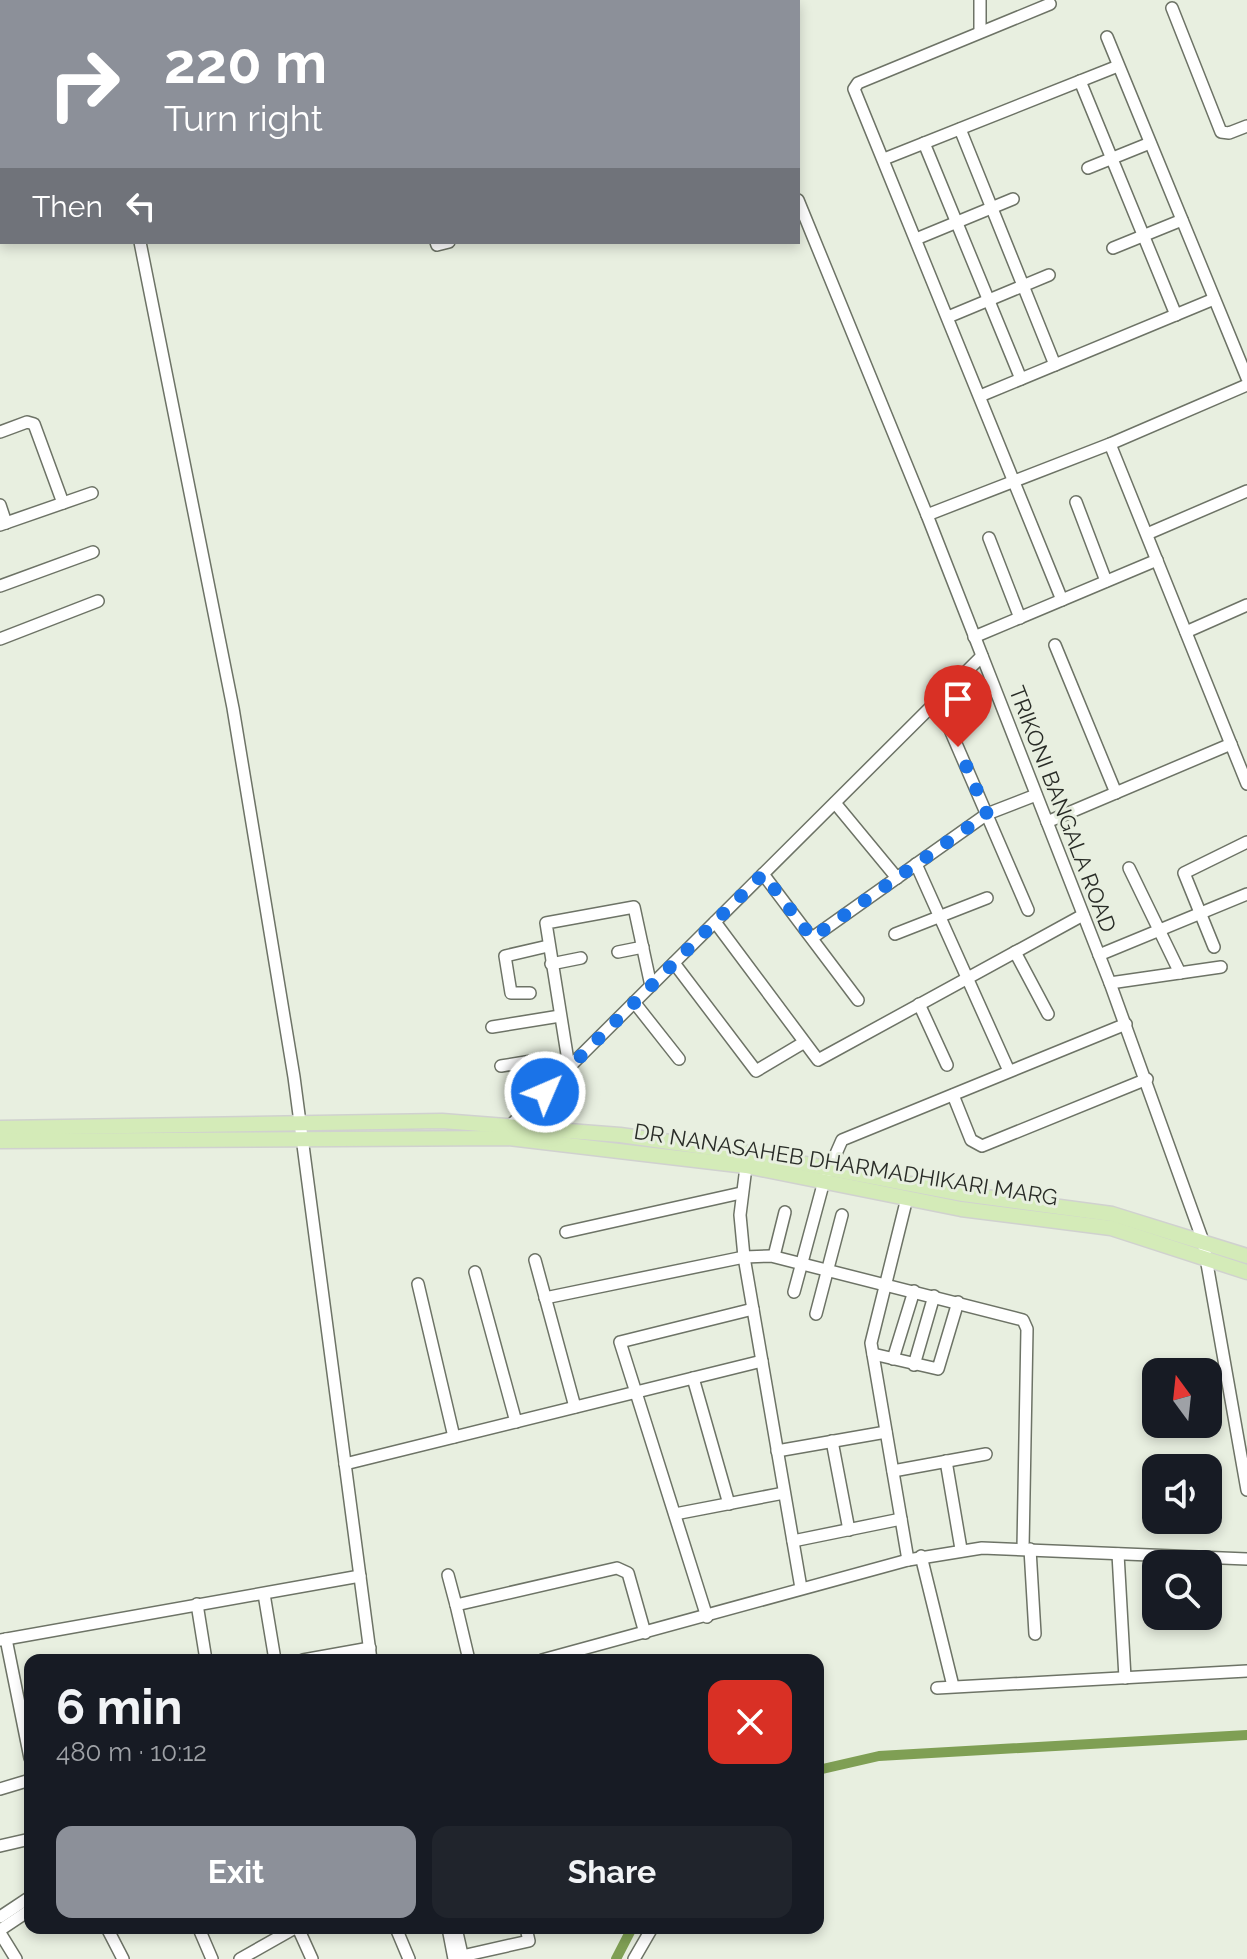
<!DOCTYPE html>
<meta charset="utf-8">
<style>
body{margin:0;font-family:Raleway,sans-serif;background:#20242c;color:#f1f3f6;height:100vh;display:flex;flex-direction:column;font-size:30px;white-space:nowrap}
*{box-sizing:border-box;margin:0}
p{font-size:26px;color:#9ea1a6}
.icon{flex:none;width:44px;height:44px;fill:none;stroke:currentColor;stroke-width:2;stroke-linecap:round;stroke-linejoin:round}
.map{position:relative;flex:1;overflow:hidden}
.details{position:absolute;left:24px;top:1654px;width:800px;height:280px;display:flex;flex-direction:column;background:#171b24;border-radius:16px;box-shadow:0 4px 12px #0003}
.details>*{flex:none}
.banner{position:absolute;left:0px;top:0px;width:800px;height:244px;box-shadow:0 4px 12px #0003;background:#8c9099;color:#fff;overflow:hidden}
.needle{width:52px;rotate:345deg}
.tools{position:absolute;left:1142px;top:1358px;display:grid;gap:16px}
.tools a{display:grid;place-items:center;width:80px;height:80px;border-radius:16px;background:#171b24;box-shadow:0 4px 12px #0003;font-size:40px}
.pin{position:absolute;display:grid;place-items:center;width:68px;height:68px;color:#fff;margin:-82px -34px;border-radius:50% 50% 50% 0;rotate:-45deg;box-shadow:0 0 8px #0007}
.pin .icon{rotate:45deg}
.me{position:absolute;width:88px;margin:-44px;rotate:45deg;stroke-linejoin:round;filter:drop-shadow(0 0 6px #0008)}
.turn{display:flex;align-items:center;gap:28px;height:168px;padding:0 32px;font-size:36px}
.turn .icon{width:104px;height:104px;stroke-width:2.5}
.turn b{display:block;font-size:56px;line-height:68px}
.then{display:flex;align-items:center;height:76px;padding:0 32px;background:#0003;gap:16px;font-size:30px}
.round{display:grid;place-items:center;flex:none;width:84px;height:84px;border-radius:16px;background:#20242c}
.head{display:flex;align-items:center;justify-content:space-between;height:136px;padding:0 32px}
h1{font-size:48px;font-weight:700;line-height:60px}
.primary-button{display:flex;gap:16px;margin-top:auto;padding:16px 32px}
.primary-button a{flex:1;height:92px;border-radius:16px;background:#8c9099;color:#fff;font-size:32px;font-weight:700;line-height:92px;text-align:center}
.primary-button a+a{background:#20242c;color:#f1f3f6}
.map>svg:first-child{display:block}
</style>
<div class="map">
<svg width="1247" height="1959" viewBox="0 0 1247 1959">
<rect width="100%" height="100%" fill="#e8efe0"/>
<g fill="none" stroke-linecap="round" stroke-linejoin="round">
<g stroke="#7f9f54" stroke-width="10">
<path d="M818 1770 879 1756 1247 1735"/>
<path d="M616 1959 632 1928"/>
</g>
<defs>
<g id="minor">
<path d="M261 0 262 2"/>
<path d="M397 0V2"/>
<path d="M718 0 719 2"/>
<path d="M114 2V0"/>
<path d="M183 2 185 0"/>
<path d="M1050 4 858 83 854 89 1062 600"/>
<path d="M1172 8 1221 132 1229 133 1247 126"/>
<path d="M980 31V0"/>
<path d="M1107 37 1247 378"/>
<path d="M1080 81 1176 315"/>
<path d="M960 129 1055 365"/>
<path d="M924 143 1021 379"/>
<path d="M0 150H2"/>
<path d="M884 159 1118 66"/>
<path d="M1088 168 1150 143"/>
<path d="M798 200 927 515 1110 983 1203 1241 1247 1490"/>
<path d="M916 239 1013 199"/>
<path d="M140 242 233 708 294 1077 371 1660"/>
<path d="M436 242 437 245 449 242"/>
<path d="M1113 248 1182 220"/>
<path d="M948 317 1049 275"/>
<path d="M980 396 1214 299"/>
<path d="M0 432 27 422 34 424 63 503"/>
<path d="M1110 444 1247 784"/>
<path d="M1076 502 1106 581"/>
<path d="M0 505 6 523"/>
<path d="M927 515 1110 444 1247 385"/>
<path d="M0 525 92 493"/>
<path d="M1147 534 1247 491"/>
<path d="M989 538 1020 618"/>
<path d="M0 586 93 552"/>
<path d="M1186 632 1247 605"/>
<path d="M974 637 1157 560"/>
<path d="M0 639 98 601"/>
<path d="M1055 645 1116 793"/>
<path d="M948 725 1028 910"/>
<path d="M835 803 897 878"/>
<path d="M1047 822 1231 744"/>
<path d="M916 864 1009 1071"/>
<path d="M1129 868 1180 973"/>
<path d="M763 874 858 1000"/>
<path d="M715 922 818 1060 1083 915"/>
<path d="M895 934 987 898"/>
<path d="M812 938 987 814 1036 795"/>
<path d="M1214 947 1184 873 1247 842"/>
<path d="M618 952 643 947"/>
<path d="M1015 952 1048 1014"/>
<path d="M1099 955 1247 894"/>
<path d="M674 963 756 1071 803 1043"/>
<path d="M551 964 581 958"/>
<path d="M1110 983 1221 967"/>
<path d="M530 993H511L505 956 548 946"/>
<path d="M634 1002 679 1059"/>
<path d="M919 1004 947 1065"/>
<path d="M492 1027 560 1016"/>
<path d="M501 1066 544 1059 561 1075"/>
<path d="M569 1067 546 923 634 907 651 986"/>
<path d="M953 1095 971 1140 982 1146 1147 1079"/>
<path d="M510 1132 511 1125 982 656"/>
<path d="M747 1159 740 1215 744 1257 801 1588"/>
<path d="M907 1198 871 1343 908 1560"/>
<path d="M566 1232 741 1193"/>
<path d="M774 1256 785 1212"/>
<path d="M535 1260 575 1407"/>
<path d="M475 1272 516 1422"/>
<path d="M418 1284 454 1437"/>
<path d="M794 1292 824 1181 842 1140 1126 1024"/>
<path d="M545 1298 744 1257 771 1256 1023 1320 1027 1329 1023 1548"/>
<path d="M816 1314 842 1215"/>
<path d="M873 1354 938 1369 958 1302"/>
<path d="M893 1359 914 1291"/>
<path d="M914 1365 934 1296"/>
<path d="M693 1378 729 1504"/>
<path d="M832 1441 849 1530"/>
<path d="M777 1451 886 1432"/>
<path d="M946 1461 961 1549"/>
<path d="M345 1464 762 1361"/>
<path d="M893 1471 986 1454"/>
<path d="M675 1514 784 1493"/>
<path d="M793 1541 901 1519"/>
<path d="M1030 1549 1035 1634"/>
<path d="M1118 1554 1125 1678"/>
<path d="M921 1556 953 1686"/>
<path d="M448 1575 456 1605"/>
<path d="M264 1594 275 1660"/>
<path d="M197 1604 206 1660"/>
<path d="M707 1617 620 1342 753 1309"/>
<path d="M6 1639 30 1758"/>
<path d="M0 1640 360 1576"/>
<path d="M303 1660 370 1648"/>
<path d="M469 1660 456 1605 617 1568 628 1573 645 1633"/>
<path d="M542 1660 908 1560 982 1548 1247 1559"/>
<path d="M937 1688 1247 1671"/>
<path d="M0 1789 30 1780"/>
<path d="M0 1846 30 1839"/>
<path d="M0 1917 30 1897"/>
<path d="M107 1928 123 1959"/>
<path d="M298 1928 312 1959"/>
<path d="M396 1928 409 1959"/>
<path d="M448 1928 454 1959"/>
<path d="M456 1928 463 1959"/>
<path d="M0 1930 30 1910"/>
<path d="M200 1931 212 1959"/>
<path d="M0 1933 16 1959"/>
<path d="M462 1956 529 1941 526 1928"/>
<path d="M240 1959 295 1928"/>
<path d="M634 1959 652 1928"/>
</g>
<g id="major">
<path d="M0 1128 442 1121 620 1135 748 1153 963 1194 1112 1214 1247 1256"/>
<path d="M0 1141 508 1138 746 1166 961 1209 1111 1228 1247 1272"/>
</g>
</defs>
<use href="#minor" stroke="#6d7366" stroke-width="14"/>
<use href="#major" stroke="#d0d1cf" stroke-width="17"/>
<use href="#minor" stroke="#fff" stroke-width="11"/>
<use href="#major" stroke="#d4ebb8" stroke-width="14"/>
</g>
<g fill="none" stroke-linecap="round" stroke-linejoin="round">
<path stroke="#1a73e8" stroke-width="14" stroke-dasharray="0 25.2" d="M545 1092 763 874 812 938 987 814 958 747"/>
</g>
<g text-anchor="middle" stroke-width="6" stroke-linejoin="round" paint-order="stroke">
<g font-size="22" fill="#292c27" stroke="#e8efe0">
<text transform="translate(1063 809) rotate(69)" y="8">TRIKONI BANGALA ROAD</text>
<text transform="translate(846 1164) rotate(9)" y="8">DR NANASAHEB DHARMADHIKARI MARG</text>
</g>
</g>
</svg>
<div class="tools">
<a><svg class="needle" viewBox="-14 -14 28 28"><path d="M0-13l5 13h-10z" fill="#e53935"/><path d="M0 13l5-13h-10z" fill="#9ea1a6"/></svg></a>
<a><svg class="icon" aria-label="sound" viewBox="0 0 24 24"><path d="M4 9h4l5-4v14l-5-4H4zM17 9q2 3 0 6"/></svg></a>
<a><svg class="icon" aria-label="search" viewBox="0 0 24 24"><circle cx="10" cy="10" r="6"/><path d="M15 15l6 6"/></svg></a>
</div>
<div class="pin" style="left:958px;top:747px;background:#d93025"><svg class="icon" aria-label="arrive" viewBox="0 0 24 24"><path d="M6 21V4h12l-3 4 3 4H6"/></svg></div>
<svg class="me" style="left:545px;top:1092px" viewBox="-20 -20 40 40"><circle r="17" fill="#1a73e8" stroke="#fff" stroke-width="3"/><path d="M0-11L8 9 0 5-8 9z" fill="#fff"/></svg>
<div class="banner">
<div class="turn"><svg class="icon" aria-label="right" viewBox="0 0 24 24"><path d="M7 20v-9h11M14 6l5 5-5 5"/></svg><div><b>220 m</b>Turn right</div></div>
<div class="then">Then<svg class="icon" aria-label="left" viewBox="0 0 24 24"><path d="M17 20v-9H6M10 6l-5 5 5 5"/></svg></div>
</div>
<section class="details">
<div class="head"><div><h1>6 min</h1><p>480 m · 10:12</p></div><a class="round" style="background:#d93025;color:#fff"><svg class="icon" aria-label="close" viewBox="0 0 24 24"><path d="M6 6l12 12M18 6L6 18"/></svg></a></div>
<div class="primary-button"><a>Exit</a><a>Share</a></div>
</section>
</div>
